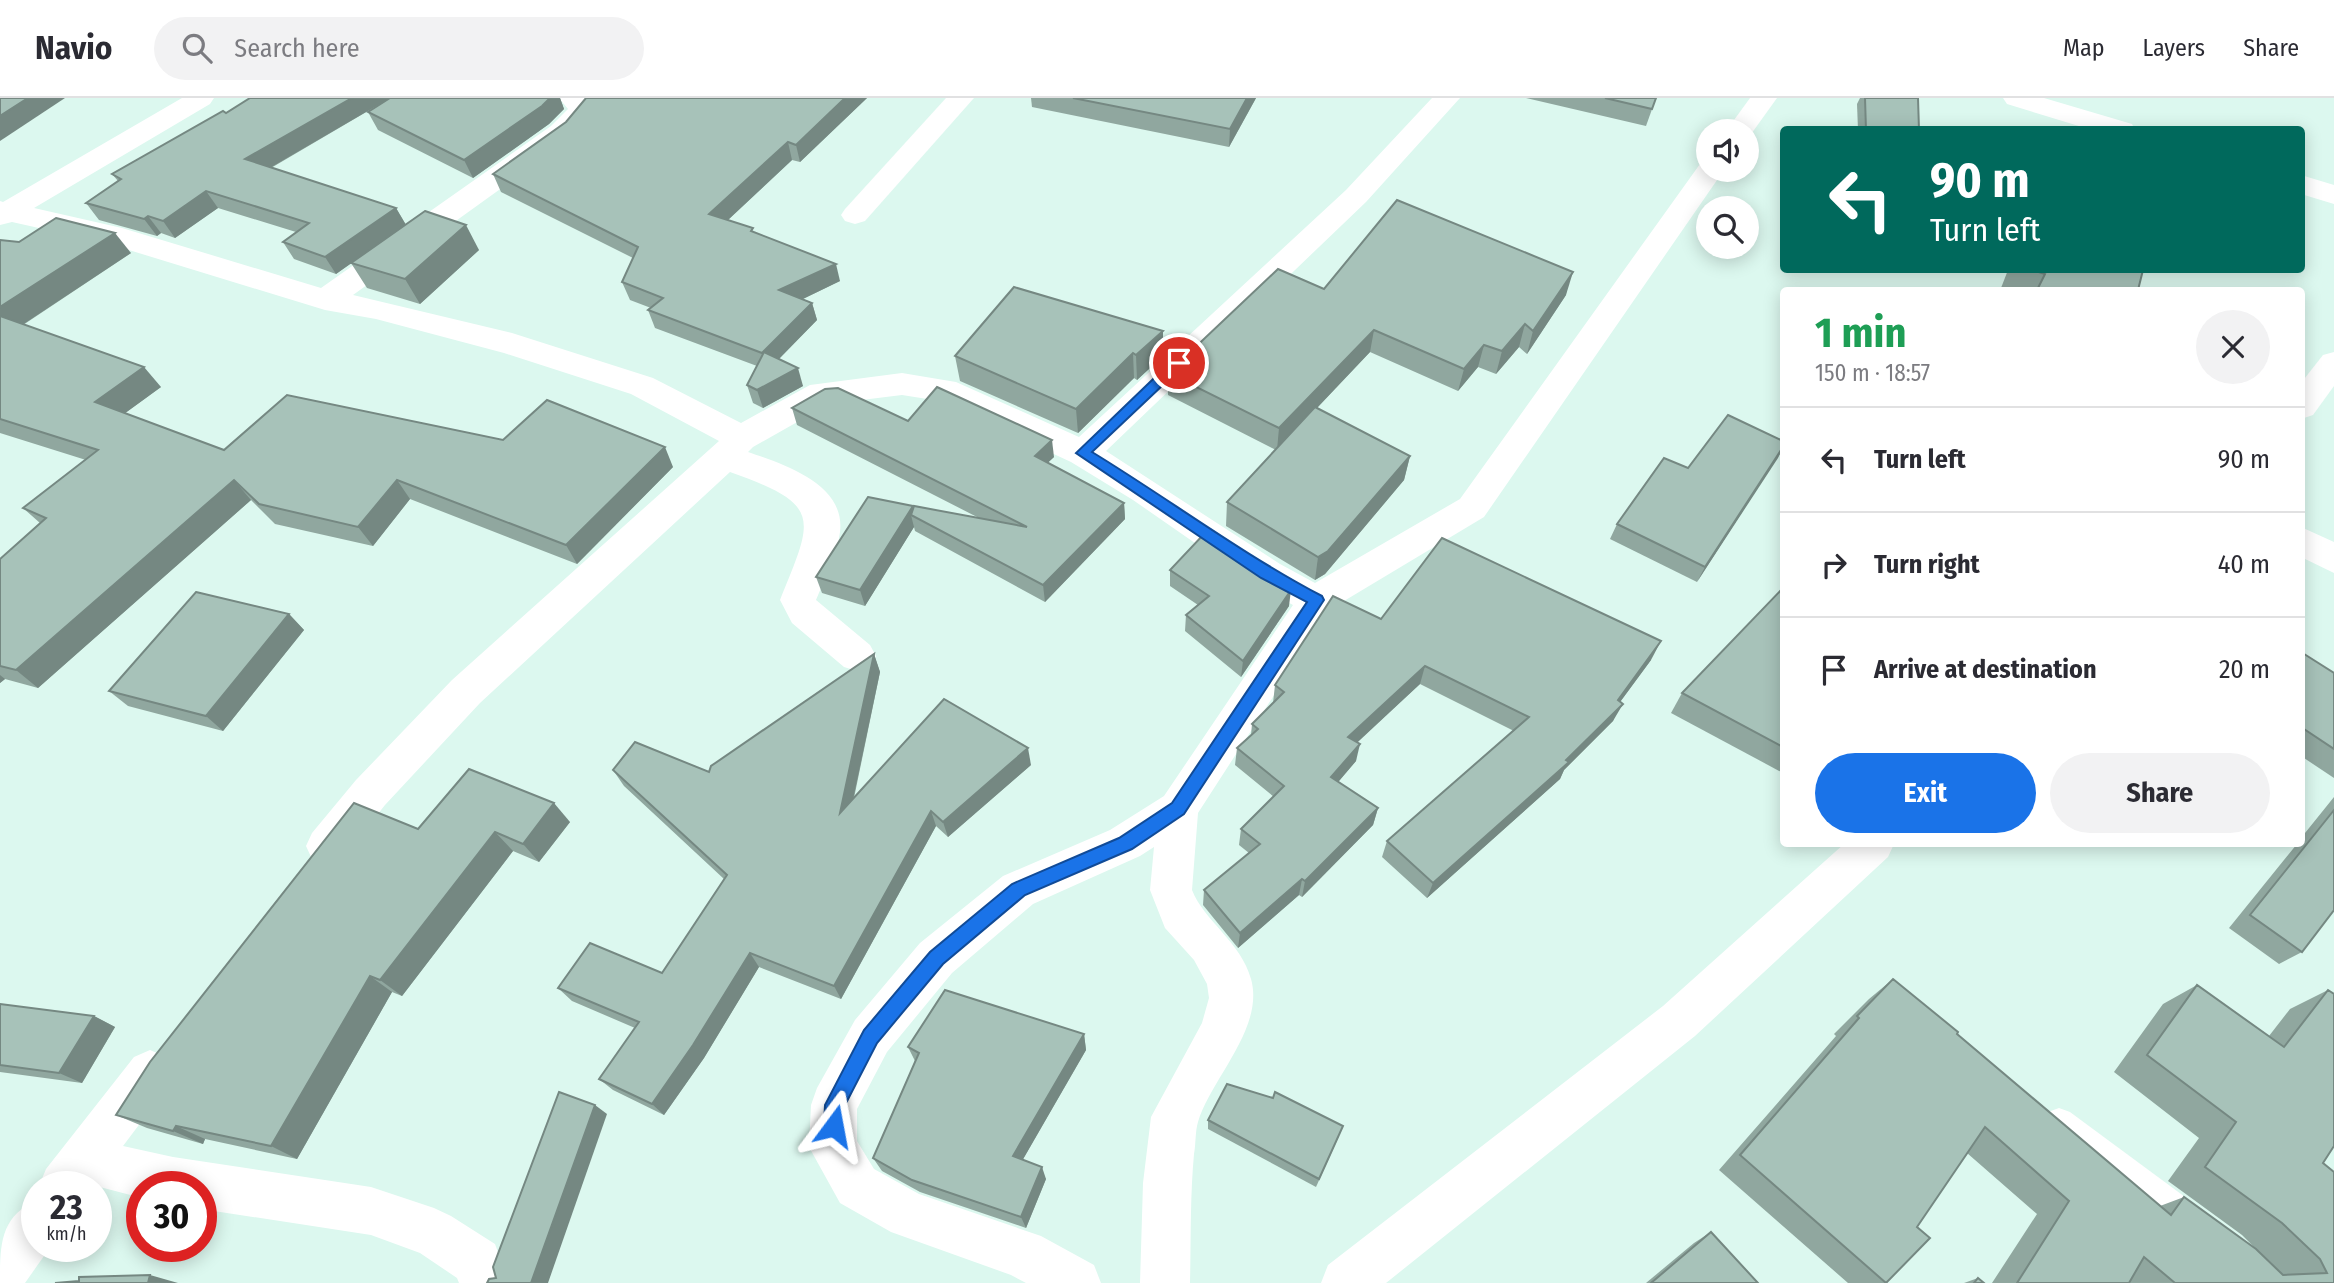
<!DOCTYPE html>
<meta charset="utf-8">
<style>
body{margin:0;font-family:"Fira Sans Condensed",sans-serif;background:#f2f2f3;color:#2b2b33;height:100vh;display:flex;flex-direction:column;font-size:26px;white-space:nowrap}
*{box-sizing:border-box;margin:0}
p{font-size:23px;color:#7c7c81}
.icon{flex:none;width:38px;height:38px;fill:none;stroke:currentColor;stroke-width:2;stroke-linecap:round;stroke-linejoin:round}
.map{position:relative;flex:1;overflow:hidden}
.side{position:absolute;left:1780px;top:189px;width:525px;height:560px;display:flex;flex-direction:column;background:#fff;border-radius:7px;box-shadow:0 4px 18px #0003}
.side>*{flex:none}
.hud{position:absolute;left:1780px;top:28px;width:525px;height:147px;border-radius:7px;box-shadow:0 4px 18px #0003;background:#00695c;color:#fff;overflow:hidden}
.tools{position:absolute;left:1696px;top:21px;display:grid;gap:14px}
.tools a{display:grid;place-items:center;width:63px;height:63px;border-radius:50%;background:#fff;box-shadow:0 4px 18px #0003;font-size:35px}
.speed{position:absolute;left:21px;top:1073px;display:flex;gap:14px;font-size:35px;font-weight:700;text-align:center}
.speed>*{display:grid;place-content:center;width:91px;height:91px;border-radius:50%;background:#fff;box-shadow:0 4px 18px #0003;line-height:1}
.speed small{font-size:18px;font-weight:400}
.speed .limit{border:10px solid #d22;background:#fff;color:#111}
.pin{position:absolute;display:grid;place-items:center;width:60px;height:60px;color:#fff;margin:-30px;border:4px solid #fff;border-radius:50%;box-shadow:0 2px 7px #0007}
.me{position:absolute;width:77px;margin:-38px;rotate:13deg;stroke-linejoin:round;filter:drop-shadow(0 0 5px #0008)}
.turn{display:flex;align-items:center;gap:24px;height:147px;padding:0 35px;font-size:32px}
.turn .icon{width:91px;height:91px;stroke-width:2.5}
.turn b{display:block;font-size:49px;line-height:60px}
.round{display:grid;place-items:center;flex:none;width:74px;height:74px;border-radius:37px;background:#f2f2f3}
.headline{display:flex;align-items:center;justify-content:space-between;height:119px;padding:0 35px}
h1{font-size:42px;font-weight:700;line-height:52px;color:#1e9e55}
.primary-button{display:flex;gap:14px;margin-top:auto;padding:14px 35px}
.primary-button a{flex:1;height:80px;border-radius:42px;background:#1a73e8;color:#fff;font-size:28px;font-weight:700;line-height:80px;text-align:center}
.primary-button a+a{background:#f2f2f3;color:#2b2b33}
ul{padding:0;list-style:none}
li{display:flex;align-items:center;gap:21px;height:105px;padding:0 35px;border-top:2px solid #e1e1e2}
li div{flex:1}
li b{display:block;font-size:26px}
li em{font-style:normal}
header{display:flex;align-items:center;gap:42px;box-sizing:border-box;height:98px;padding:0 35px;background:#fff;border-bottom:2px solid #e1e1e2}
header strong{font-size:33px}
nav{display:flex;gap:38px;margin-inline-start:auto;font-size:24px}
.search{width:490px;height:63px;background:#f2f2f3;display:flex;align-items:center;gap:18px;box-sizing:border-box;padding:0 24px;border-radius:38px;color:#7c7c81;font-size:26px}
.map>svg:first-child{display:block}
</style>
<header>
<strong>Navio</strong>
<div class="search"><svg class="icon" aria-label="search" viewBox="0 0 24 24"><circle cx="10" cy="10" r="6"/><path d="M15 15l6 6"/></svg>Search here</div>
<nav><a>Map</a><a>Layers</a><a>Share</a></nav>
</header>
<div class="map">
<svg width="2334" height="1185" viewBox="0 0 2334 1185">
<rect width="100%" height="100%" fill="#dcf8ef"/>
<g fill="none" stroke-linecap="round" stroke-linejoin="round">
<path fill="#fff" fill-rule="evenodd" d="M2059 1010 2070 1014 2204 1113 2209 1124 2204 1135 2193 1140 2182 1135 2048 1036 2044 1025 2048 1014Z"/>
<g fill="#fff" fill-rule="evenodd">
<path d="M182 0H214L210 6 34 110 122 130 321 190 551 28 568 11 559 0H588L597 10 571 40 353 197 512 235 653 280 741 325 810 287 902 275 956 284 1079 339 1346 92 1432 0H1460L1366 104 1106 353 1280 466 1315 485 1460 401 1700 66 1708 64V72H1724L1484 419 1329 512 1198 715 1192 792C1204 823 1241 844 1251 881 1265 930 1210 982 1198 1024 1195 1034 1196 1046 1194 1056 1190 1099 1191 1142 1190 1185H1140L1143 1085 1151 1019 1202 925 1209 900 1207 886 1194 862 1165 830 1150 792 1154 749 1140 758 1033 806 952 875 887 954 857 1011V1043L874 1071 919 1096 1041 1138 1094 1167 1101 1185H1026L1011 1177 891 1134 840 1105 809 1049 811 1007 817 990 855 922 920 845 1003 778 1110 732 1164 698 1293 507 1254 486 1133 402 1071 364 940 303 902 297 829 306 753 349 748 354C783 366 846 386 840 434 837 458 825 480 816 502L870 547 876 558 870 569 857 573 844 569 792 525 780 502C813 420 824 407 730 374L480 605 385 707 342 761 327 767 312 761 306 748 312 735 356 682 452 582 719 343 631 296 504 255 376 221 325 212 106 145 12 124 0 127V103L3 104Z"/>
<path d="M946 0H974L865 123 855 126 845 123 841 117 845 111Z"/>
<path d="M1750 0H1777L1749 39H1746V33H1726Z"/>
<path d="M2003 0H2044L2132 26 2135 32H2092L2007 6Z"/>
<path d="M2301 77 2334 87V106L2301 96Z"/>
<path d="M2334 254V288L2313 317 2301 321V285L2323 257Z"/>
<path d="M2301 429 2334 444V475L2301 459Z"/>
<path d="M1844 746H1894L1888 759 1695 938 1386 1185H1321L1328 1167 1663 908Z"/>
<path d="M150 952 166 959 173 975 166 991 123 1048 173 1059 371 1089 434 1110 451 1118 495 1146 509 1185H459L457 1180 420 1155 371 1137 201 1111V1088H142V1100L96 1088H39L46 1071 134 959Z"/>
<path d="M37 1102V1148H51L25 1185H0C0 1146 0 1119 37 1102Z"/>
</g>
</g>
<g fill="#90a79f">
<path d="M250 0H560L564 11 549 26 473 80 378 32 368 14 385 3 271 70 396 110 406 127 479 152 420 206 367 190 351 165 336 176 294 161 283 144 296 134 218 110 175 140 161 135 157 138 99 122 86 105 118 83 112 76 226 15Z"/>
<path d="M586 0H867L800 64 792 62 728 122 754 134 840 183 803 201 812 205 817 222 779 261 803 288 763 310 753 305 747 287 757 268 655 230 648 212 651 210 630 202 622 184 633 160 501 94 493 76 566 24Z"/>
<path d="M1031 0H1256L1229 49 1032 9Z"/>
<path d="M1526 0H1656L1646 28Z"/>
<path d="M1860 0H1918L1919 32H1858L1857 6Z"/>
<path d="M0 142 131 155 23 227 161 289 125 315 224 352 503 342 673 369 577 466 410 401 373 448 275 426 251 402 38 590 5 581 0 585V461L40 425 23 410 86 362 0 335Z"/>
<path d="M2008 172H2143L2138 192H2010L2001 190Z"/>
<path d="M1014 189 1163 258 1137 282 1134 280 1078 335 960 283 955 258Z"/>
<path d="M1324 191 1566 197 1527 256 1519 249 1496 276 1478 269 1458 293 1370 254 1317 310 1410 358 1404 382 1325 476 1315 482 1226 428 1227 404 1276 352 1168 297V275Z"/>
<path d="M792 310 908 323 1054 359 1047 365 1124 405 1125 421 1045 504 915 433 914 429 865 508 822 495 816 479 913 410 979 420 797 327Z"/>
<path d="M1783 350 1697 484 1610 441 1617 426 1688 370Z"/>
<path d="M1170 472 1289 508 1241 579 1185 533 1186 517 1198 507 1170 488Z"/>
<path d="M1783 490V675L1671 615 1682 595Z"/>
<path d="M289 516 304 532 223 633 128 608 109 593Z"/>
<path d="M1381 521 1651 562 1620 604 1613 623 1564 672 1560 681 1427 800 1382 759 1387 743 1514 633 1420 586 1357 644 1356 663 1338 684 1378 710 1373 727 1302 799 1299 797 1238 850 1203 807 1204 792 1249 755 1239 747 1241 731 1274 699 1235 667 1237 650 1251 637 1252 626 1273 605 1275 587Z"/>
<path d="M2301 554 2334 575V680L2301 658Z"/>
<path d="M874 556 880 574 854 700 1031 667 948 739 936 728 841 901 759 869 704 960 664 1017 613 992 599 981 635 930 572 903 558 890 662 875 724 781 624 688 613 672 709 674Z"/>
<path d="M2334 699V812L2302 854 2279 866 2229 830 2297 746H2301V740Z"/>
<path d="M570 724 539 764 513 753 402 898 392 894 297 1061 205 1041 203 1046 147 1030 116 1017 418 731Z"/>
<path d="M1893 881 2160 1108 2184 1099 2259 1154 2242 1137 2168 1083 2199 1040 2114 974 2163 906 2197 887 2269 938 2290 911 2328 892 2323 1065 2334 1185H1992L2037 1116 1967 1055 1917 1129 1887 1185H1848L1719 1072 1836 938 1834 936 1869 901Z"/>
<path d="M0 906 94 918 115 929 82 985 0 974Z"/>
<path d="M1084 936 1086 952 1023 1061 1046 1081 1026 1130 920 1094 882 1073 873 1060 915 963 908 949Z"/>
<path d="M1208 1022 1339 1038 1316 1089 1208 1031Z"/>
<path d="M1711 1134 1758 1185H1646L1694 1145Z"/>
<path d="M1978 1180 1984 1185H1964Z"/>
</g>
<g fill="#758882">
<path d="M28 0H65L0 43V18Z"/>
<path d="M352 0H390L256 78 245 61Z"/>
<path d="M550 0H560L564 11 549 26 473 80 464 62Z"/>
<path d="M845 0H867L800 64 796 47Z"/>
<path d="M1247 0H1256L1229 49 1230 31Z"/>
<path d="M788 44 792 62 715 134 709 116Z"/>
<path d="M206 93 218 110 175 140 163 123Z"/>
<path d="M396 110 406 127 336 176 325 159Z"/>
<path d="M148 118 161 135 157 138 144 121Z"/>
<path d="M466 127 479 152 420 206 405 181Z"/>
<path d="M115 135 131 155 10 235 0 225V209Z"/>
<path d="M836 166 840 183 784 210 779 192Z"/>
<path d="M1573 174 1566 197 1527 256 1533 233Z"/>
<path d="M812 205 817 222 768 272 762 255Z"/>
<path d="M1525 226 1519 249 1496 276 1502 253Z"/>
<path d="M1374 232 1370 254 1277 352 1279 330Z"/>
<path d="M1163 233V258L1137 282 1136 257Z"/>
<path d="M1484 247 1478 269 1458 293 1464 271Z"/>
<path d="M1133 255 1134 280 1078 335 1076 311Z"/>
<path d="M144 269 161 289 113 324 95 304Z"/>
<path d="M798 270 803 288 763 310 757 292Z"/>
<path d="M1052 342 1054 359 1037 375 1035 358Z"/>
<path d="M665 349 673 369 577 466 566 447Z"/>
<path d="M1783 350 1778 360 1697 484 1705 469Z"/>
<path d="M1410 358 1404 382 1325 476 1315 482 1318 459Z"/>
<path d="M234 382 251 402 38 590 16 572Z"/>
<path d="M397 382 410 401 373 448 358 429Z"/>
<path d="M1124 405 1125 421 1045 504 1043 487Z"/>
<path d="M913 408 916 419 911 417 914 429 865 508 860 492Z"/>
<path d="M1291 492 1289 508 1241 579 1243 563Z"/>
<path d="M289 516 304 532 223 633 206 618Z"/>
<path d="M1661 543 1651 562 1609 619 1618 602Z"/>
<path d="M874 556 880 574 847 730 840 715Z"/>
<path d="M1425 568 1420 586 1345 656 1348 639Z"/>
<path d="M0 577 5 581 0 585Z"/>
<path d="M1623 606 1613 623 1564 672 1560 681 1427 800 1433 785 1566 662Z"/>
<path d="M1360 646 1356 663 1328 696 1331 679Z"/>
<path d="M1028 650 1031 667 948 739 943 724Z"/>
<path d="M554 705 570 724 539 764 523 746Z"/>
<path d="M1378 710 1373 727 1302 799 1305 783Z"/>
<path d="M931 713 936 728 841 901 834 888Z"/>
<path d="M495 734 513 753 402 898 380 882Z"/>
<path d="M1302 781 1299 797 1238 850 1240 835Z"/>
<path d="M750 855 759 869 704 960 664 1017 652 1006Z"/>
<path d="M370 878 392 894 297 1061 271 1048Z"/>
<path d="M94 918 115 929 82 985 59 975Z"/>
<path d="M1084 936 1086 952 1018 1070 1013 1058Z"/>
<path d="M595 1007 607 1016 548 1185H531Z"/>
<path d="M176 1028 205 1041 203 1046 173 1033Z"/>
<path d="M1042 1069 1046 1081 1026 1130 1021 1119Z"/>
<path d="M150 1177 178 1185H148Z"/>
</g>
<g fill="#a7c2b9" stroke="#758882" stroke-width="2">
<path d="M0 0H28L0 18Z"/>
<path d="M250 0H352L245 61 396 110 325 159 283 144 309 125 206 93 163 123 148 118 144 121 86 105 121 81 112 76 223 13 226 15Z"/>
<path d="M390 0H550L542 8 464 62 368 14Z"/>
<path d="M586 0H845L796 47 788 44 709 116 753 130 751 133 836 166 779 192 812 205 762 255 648 212 663 200 622 184 638 149 493 76 566 24Z"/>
<path d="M1073 0H1247L1230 31Z"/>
<path d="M1605 0H1656L1652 11Z"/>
<path d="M1865 0H1918L1919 32H1866Z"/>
<path d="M1397 102 1573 174 1533 233 1525 226 1502 253 1484 247 1464 271 1374 232 1279 330 1168 275 1278 171 1324 191Z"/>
<path d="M425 113 466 127 405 181 351 165Z"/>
<path d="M56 120 115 135 0 209V142L19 144Z"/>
<path d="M2032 172H2143L2138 192H2037L2045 176Z"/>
<path d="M1014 189 1163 233 1136 257 1133 255 1076 311 955 258Z"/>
<path d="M0 218 144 269 95 304 224 352 287 297 503 342 547 302 665 349 566 447 397 382 358 429 259 406 234 382 16 572 0 568V461L46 420 23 410 98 352 0 321Z"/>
<path d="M764 254 798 270 757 292 747 287Z"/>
<path d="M937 289 1052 342 1035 358 1124 405 1043 487 911 417 914 408 1027 429 792 310 825 291 838 290 908 323Z"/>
<path d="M1315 309 1410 358 1328 453 1318 459 1227 404Z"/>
<path d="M1728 317 1783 343V349L1705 469 1617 426 1664 360 1688 370Z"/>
<path d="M868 399 913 408 860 492 816 479Z"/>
<path d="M1203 437 1254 472 1291 492 1243 563 1186 517 1209 498 1170 472Z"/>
<path d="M1442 440 1661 543 1618 602 1623 606 1566 662 1569 664 1433 785 1387 743 1529 619 1425 568 1348 639 1360 646 1331 679 1378 710 1305 783 1302 781 1240 835 1204 792 1260 746 1241 731 1284 688 1237 650 1258 631 1252 626 1284 594 1275 587 1333 498 1381 521Z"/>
<path d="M1783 490V649L1682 595Z"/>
<path d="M196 494 289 516 206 618 109 593Z"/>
<path d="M2301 554 2334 575V651L2301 629Z"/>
<path d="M874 556 840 715 944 601 1028 650 943 724 931 713 834 888 750 855 693 947 652 1006 599 981 639 924 558 890 590 845 662 875 727 777 613 672 635 644 709 674 711 668Z"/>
<path d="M469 671 554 705 523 746 495 734 380 882 370 878 271 1048 176 1028 173 1033 116 1017 150 964 354 705 418 731Z"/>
<path d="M2334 712V812L2302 854 2250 817Z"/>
<path d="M1893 881 1958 934 1957 936 2171 1117 2184 1099 2256 1151 2283 1177 2327 1175 2320 1161 2282 1125 2205 1069 2236 1024 2147 957 2197 887 2284 949 2328 892 2334 896V1048L2323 1065 2334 1074V1185H2175L2144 1159 2129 1185H2017L2069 1103 1985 1029 1917 1129 1930 1140 1886 1185 1740 1057 1859 920 1857 918Z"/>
<path d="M945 892 1084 936 1013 1058 1042 1069 1021 1119 912 1082 873 1060 919 955 908 949Z"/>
<path d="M0 906 94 918 59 975 0 967Z"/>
<path d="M1227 986 1273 1000 1275 994 1343 1028 1319 1081 1208 1022Z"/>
<path d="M559 994 595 1007 531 1185H487L489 1181 496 1180 493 1169Z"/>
<path d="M1711 1134 1758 1185H1651Z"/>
<path d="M150 1177 148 1185H55L79 1183V1179Z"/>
<path d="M1978 1180 1984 1185H1974Z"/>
</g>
<path fill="#1a73e8" stroke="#114b97" stroke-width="2" d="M1179 260 1185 265 1183 268 1092 354C1169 401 1242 456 1322 498L1324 502 1184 716 1132 751 1025 797 943 866 877 945 844 1009 840 1035 834 1038 827 1035 824 1028 825 1007 864 932 930 854 1012 786 1119 740 1172 705 1307 504 1261 480 1076 355 1174 261Z"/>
</svg>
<div class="tools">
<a><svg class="icon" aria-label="sound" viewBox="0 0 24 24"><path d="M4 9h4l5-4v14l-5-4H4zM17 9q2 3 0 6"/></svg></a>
<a><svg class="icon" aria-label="search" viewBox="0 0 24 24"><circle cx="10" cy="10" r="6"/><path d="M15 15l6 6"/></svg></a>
</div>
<div class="speed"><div>23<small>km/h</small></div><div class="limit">30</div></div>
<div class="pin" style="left:1179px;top:265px;background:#d93025"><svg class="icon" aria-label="arrive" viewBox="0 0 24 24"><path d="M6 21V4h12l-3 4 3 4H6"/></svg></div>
<svg class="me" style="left:834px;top:1028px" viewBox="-20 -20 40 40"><path d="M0-17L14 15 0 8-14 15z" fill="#1a73e8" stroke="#fff" stroke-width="4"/></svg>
<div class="hud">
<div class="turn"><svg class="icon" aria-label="left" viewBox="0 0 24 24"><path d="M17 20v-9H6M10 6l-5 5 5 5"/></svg><div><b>90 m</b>Turn left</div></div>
</div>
<section class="side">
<div class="headline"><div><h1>1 min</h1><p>150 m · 18:57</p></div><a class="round"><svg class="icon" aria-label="close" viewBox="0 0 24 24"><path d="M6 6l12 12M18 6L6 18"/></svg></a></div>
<ul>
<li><svg class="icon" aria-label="left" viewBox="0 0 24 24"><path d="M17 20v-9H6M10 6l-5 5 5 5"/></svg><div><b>Turn left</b></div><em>90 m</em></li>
<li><svg class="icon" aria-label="right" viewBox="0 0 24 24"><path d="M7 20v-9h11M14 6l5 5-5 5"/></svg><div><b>Turn right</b></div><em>40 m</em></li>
<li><svg class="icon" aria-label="arrive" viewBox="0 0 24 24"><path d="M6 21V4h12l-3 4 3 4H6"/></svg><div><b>Arrive at destination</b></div><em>20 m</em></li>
</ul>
<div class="primary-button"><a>Exit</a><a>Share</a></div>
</section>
</div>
